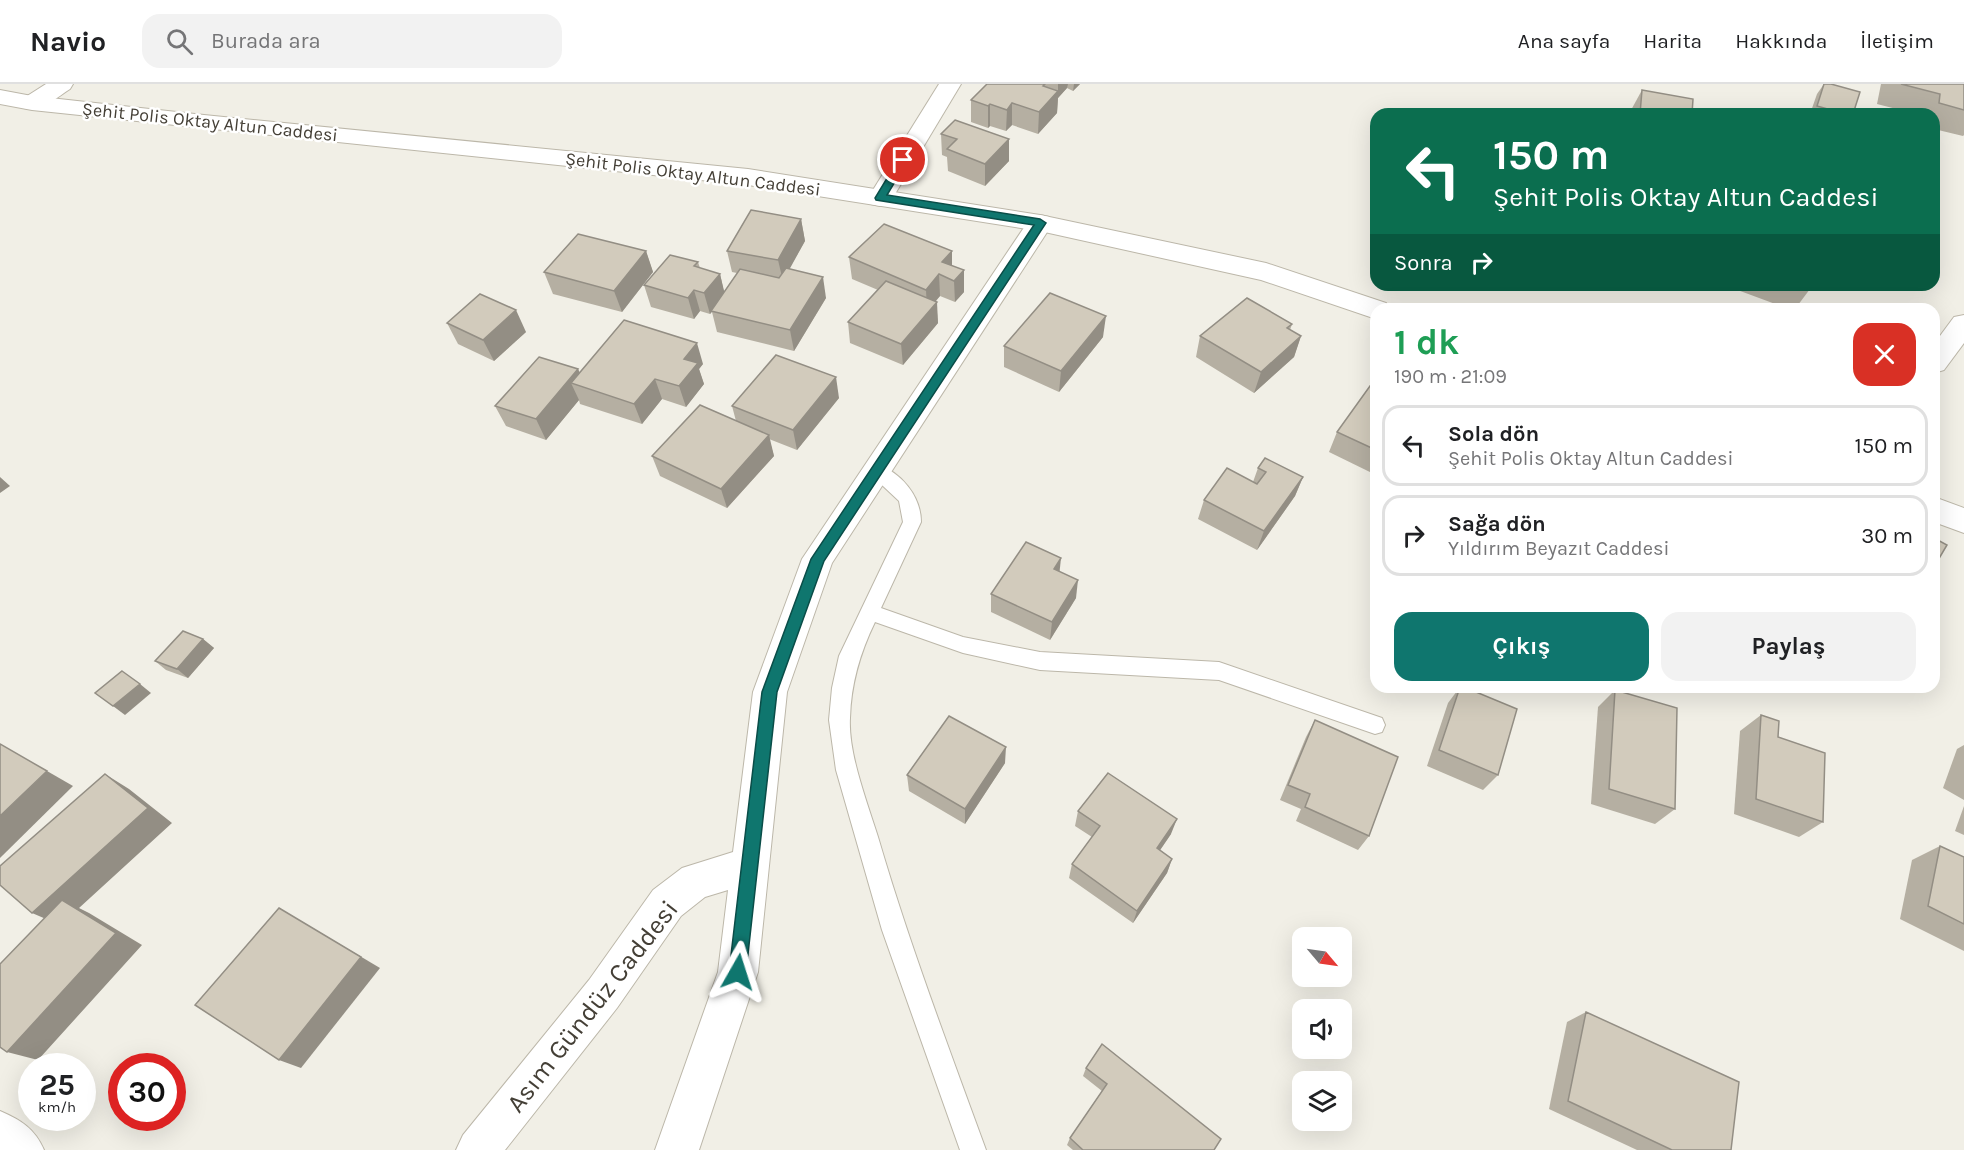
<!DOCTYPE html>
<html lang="tr">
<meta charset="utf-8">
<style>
body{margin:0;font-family:Karla,sans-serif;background:#f2f2f2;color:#202124;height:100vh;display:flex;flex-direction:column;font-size:22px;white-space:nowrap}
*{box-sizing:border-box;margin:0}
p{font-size:20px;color:#757577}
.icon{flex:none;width:33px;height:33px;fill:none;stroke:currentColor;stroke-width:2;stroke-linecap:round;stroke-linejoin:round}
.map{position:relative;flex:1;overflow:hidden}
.side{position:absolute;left:1370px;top:219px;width:570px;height:390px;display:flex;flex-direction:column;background:#fff;border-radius:18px;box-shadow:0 6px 24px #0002}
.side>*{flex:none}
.banner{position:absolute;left:1370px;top:24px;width:570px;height:183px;border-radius:18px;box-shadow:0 6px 24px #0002;background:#0b6e4f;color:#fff;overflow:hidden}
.needle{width:39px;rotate:119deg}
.controls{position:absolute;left:1292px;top:843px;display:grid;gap:12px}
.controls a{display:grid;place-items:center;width:60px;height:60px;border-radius:12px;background:#fff;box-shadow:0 6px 24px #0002;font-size:30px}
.speed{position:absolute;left:18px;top:969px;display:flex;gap:12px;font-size:30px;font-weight:700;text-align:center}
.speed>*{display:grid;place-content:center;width:78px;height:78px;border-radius:50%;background:#fff;box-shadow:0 6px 24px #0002;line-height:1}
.speed small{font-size:15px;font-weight:400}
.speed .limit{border:9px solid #d22;background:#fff;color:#111}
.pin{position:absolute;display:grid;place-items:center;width:51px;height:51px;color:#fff;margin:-26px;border:3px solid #fff;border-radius:50%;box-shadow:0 2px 6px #0007}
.me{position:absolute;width:66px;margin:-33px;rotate:6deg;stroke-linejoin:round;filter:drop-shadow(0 0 4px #0008)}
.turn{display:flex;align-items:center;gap:21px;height:126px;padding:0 24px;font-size:27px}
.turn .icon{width:78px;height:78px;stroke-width:2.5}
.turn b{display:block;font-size:42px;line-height:51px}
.then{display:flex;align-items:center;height:57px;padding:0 24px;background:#0003;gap:12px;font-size:22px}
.round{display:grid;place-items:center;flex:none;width:63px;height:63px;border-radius:18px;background:#f2f2f2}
.headline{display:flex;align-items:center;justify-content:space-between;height:102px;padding:0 24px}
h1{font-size:36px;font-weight:700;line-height:45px;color:#1e9e55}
.primary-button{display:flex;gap:12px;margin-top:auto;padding:12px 24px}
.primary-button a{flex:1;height:69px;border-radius:18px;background:#0f766e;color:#fff;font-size:24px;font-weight:700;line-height:69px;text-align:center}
.primary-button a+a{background:#f2f2f2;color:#202124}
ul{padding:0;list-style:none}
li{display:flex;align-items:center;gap:18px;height:81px;margin:0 12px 9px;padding:0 12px;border:3px solid #e0e0e0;border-radius:18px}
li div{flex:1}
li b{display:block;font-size:22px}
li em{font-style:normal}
header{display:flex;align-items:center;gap:36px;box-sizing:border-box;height:84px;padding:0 30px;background:#fff;border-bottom:2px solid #e0e0e0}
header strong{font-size:28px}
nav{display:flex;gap:33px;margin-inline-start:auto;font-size:21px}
.search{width:420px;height:54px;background:#f2f2f2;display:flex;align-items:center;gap:15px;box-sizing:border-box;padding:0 21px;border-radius:18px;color:#757577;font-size:22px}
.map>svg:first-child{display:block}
</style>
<header>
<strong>Navio</strong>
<div class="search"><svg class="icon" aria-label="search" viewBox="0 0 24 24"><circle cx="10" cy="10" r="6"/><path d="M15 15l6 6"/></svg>Burada ara</div>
<nav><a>Ana sayfa</a><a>Harita</a><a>Hakkında</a><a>İletişim</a></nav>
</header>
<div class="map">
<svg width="1964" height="1066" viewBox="0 0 1964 1066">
<rect width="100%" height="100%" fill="#f1efe6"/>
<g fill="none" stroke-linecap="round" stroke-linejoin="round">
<defs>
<path id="service" d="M876 380C901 388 921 412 921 438L881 524 963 553 1040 568 1219 578 1382 634 1385 641 1382 648 1375 650 1219 596 1040 586 963 569 875 538C860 569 851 599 850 634 848 669 867 718 878 753 909 859 948 962 986 1066H960L882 846 836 686 829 636 832 604 839 572 903 438 899 417 867 387 870 382Z"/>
<g id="minor">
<path d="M46 0H73L70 5C56 14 41 28 24 24L21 19 24 14Z"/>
<path d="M939 0H961L889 120 880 122 871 120 868 114Z"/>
<path d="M1040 131 1049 133 1053 139 832 479 787 608 758 888 699 1066H655L718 888 728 806 705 813 681 832 617 924 505 1066H456L463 1051 589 896 653 806 682 784 733 768 753 608 802 475 1031 133Z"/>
<path d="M1964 231V259L1944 286 1934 289V260L1954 233Z"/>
<path d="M0 1027C21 1036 35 1045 44 1066H0Z"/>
</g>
<g id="tertiary">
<path d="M0 6 32 12 204 31 748 85 1040 131 1266 179 1386 219 1389 225H1376V235L1261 196 1040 147 748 101 32 26 0 20Z"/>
<path d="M1934 413 1964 424V449L1934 438Z"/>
</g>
</defs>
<use href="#service" stroke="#bcb7a9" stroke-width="2"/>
<use href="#minor" stroke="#bcb7a9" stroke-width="2"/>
<use href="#tertiary" stroke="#bcb7a9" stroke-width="2"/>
<use href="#service" fill="#fff" fill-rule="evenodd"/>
<use href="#minor" fill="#fff" fill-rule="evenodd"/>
<use href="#tertiary" fill="#fff" fill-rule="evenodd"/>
</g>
<g fill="#b5afa2">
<path d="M987 0H1080L1073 7 1067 4 1058 14 1057 29 1038 50 1012 41 1006 47 990 42 988 44 971 38V16Z"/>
<path d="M1824 0H1831L1853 30H1810L1817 10Z"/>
<path d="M1881 0H1964V51L1963 52 1934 45V30H1916L1877 20Z"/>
<path d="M1642 6 1692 30H1630V28Z"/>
<path d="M941 50 1009 55V77L985 102 948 87 947 73 942 71Z"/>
<path d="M801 135 805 157 789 185 826 214 794 267 717 248 712 228 710 230 700 227 694 235 651 223 644 201 698 178 700 184 720 190 724 208 737 189 732 188 727 167Z"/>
<path d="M646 167 653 188 622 228 553 210 544 188Z"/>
<path d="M849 173 952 182 964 186V208L955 218 940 212 936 217 938 239 903 281 850 259 848 238 878 206 852 195Z"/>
<path d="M1724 201H1812L1810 205 1795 225H1789Z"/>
<path d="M447 239 526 248 494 277 458 260Z"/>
<path d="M1292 240 1290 246 1301 252 1294 273 1254 309 1196 273 1200 252Z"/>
<path d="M1103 253 1059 308 1004 283V262Z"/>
<path d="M703 280 699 285 704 300 686 323 662 315 642 340 580 320 579 316 546 356 506 342 495 322 578 285 580 289Z"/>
<path d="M1376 305V391L1329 368 1337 348Z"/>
<path d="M839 314 797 366 769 355 774 372 727 424 660 392 652 372 736 337 732 322Z"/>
<path d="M1258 384 1303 393 1295 412 1257 466 1198 435 1204 416 1253 398Z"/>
<path d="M1060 488 1076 514 1050 556 991 528V510Z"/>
<path d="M203 555 214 564 188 594 166 586 155 577Z"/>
<path d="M1460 603H1464L1498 691 1483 706 1427 682 1448 619Z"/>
<path d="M1615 606 1675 725 1655 740 1591 720 1598 623Z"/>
<path d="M1761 631 1778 653 1823 738 1799 753 1734 730 1740 647Z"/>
<path d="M1315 636 1369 752 1358 766 1296 737 1301 725 1280 716 1306 653Z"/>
<path d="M1964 661V716L1943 704 1957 665Z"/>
<path d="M1005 679 965 740 909 707 907 691Z"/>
<path d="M1964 722V751L1955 747Z"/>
<path d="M1078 727 1171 750 1160 766 1172 775 1167 789 1133 839 1069 794 1072 780 1092 753 1075 742Z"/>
<path d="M1940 762 1964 773V867L1900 835 1912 776Z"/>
<path d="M1586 928 1731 1066H1637L1549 1025 1567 938Z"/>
<path d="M1086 984 1214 1066H1073L1067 1061 1070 1054 1102 1007 1083 992Z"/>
</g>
<g fill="#938e84">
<path d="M1058 0H1068L1067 4 1058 14 1057 29 1038 50 1039 28 1058 7Z"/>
<path d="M1074 0H1080L1073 7Z"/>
<path d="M1012 19V41L1006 47 1007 26Z"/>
<path d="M990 20V42L988 44V22Z"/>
<path d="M1009 55V77L985 102V80Z"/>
<path d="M801 135 805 157 783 197 778 176Z"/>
<path d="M646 167 653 188 622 228 614 207Z"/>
<path d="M952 167V189L942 178Z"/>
<path d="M964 186V208L955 218 954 197Z"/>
<path d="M720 190 725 211 710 230 704 209Z"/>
<path d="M939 190 940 212 927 227 926 206Z"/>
<path d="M823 193 826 214 794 267 790 246Z"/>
<path d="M694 206 700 227 694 235 688 214Z"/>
<path d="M937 218 938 239 903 281 901 260Z"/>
<path d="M516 226 526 248 494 277 483 256Z"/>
<path d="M1106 232 1103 253 1059 308 1061 287Z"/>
<path d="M1301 252 1294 273 1254 309 1261 288Z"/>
<path d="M697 259 703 280 699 285 704 300 686 323 679 302 684 275Z"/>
<path d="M578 285 586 304 571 299 579 316 546 356 536 335Z"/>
<path d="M836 293 839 314 797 366 793 346Z"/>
<path d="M655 295 662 315 642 340 634 320Z"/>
<path d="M769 351 774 372 727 424 721 405Z"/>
<path d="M0 393 10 402 0 409Z"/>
<path d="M1303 393 1295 412 1257 466 1264 447Z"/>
<path d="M1061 474 1059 493 1054 485Z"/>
<path d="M1078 496 1076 514 1050 556 1052 538Z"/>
<path d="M203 555 214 564 188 594 177 585Z"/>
<path d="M140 600 151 609 125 631 113 622Z"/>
<path d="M1006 663 1005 679 965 740V725Z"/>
<path d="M47 687 73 702 0 774V732Z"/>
<path d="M105 690 129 705 172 739 79 824 89 829 142 861 38 976 7 968 60 841 32 829Z"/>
<path d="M1177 735 1171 750 1152 778 1157 764Z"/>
<path d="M1172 775 1167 789 1133 839 1137 827Z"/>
<path d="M279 824 380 884 301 984 279 976Z"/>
</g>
<g fill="#d2cbbc" stroke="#938e84" stroke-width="1.5">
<path d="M987 0H1045L1043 2 1058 7 1039 28 1012 19 1007 26 990 20 988 22 971 16Z"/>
<path d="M1824 0H1831L1860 8 1853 30H1845L1817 22Z"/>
<path d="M1901 0H1964V26L1939 19 1940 10Z"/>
<path d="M1642 6 1693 15 1692 30H1640Z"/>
<path d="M955 36 1009 55 985 80 947 65 957 55 941 50Z"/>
<path d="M751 126 801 135 778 176 727 167Z"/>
<path d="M884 140 952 167 942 178 964 186 954 197 939 190 926 206 849 173Z"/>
<path d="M578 150 646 167 614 207 544 188Z"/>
<path d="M670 171 698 178 694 182 720 190 704 209 694 206 688 214 644 201Z"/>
<path d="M786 184 823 193 790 246 711 227 740 185 779 194Z"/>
<path d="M886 197 937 218 901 260 848 238Z"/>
<path d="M1798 201H1812L1810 205Z"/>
<path d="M1050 209 1106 232 1061 287 1004 262Z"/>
<path d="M480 210 516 226 483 256 447 239Z"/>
<path d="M1247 214 1292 240 1287 244 1301 252 1261 288 1200 252Z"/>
<path d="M624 236 697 259 684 275 698 279 679 302 655 295 634 320 571 299Z"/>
<path d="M776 271 836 293 793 346 732 322Z"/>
<path d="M539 273 578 285 536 335 495 322Z"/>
<path d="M1370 302 1376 305V366L1337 348Z"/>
<path d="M700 321 769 351 721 405 652 372Z"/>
<path d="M1265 374 1303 393 1264 447 1204 416 1227 384 1257 400 1266 388 1258 384Z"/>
<path d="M1934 454 1947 461 1934 483Z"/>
<path d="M1026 458 1061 474 1054 485 1078 496 1052 538 991 510Z"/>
<path d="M183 547 203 555 177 585 155 577Z"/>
<path d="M122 587 140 600 113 622 95 609Z"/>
<path d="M1460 603H1464L1517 625 1498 691 1439 666Z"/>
<path d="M1615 606 1677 624 1675 725 1609 705Z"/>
<path d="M1761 631 1779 637 1778 653 1825 669 1823 738 1756 715Z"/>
<path d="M949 632 1006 663 965 725 907 691Z"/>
<path d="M1315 636 1398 673 1369 752 1305 723 1310 710 1288 701Z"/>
<path d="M0 660 47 687 0 732Z"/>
<path d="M1108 689 1177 735 1157 764 1172 775 1137 827 1072 780 1100 742 1078 727Z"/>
<path d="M105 690 148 724 32 829 0 801V782Z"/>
<path d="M1940 762 1964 773V840L1928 822Z"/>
<path d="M62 816 116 849 7 968 0 963V880Z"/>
<path d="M279 824 361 873 279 976 195 921Z"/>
<path d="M1586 928 1739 998 1731 1066H1672L1568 1017Z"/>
<path d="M1102 960 1221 1055 1214 1066H1083L1070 1054 1107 1000 1086 984Z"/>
</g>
<path fill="#0f766e" stroke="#0a4d48" stroke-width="1.5" d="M903 73 908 76 887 111 1040 135 1046 139 824 477 777 608 746 888 744 894 738 897 732 894 729 888 762 608 811 475 1034 141 876 116 875 114 898 76Z"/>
<g text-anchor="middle" stroke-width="5" stroke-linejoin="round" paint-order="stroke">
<g font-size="18" fill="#443f36" stroke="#fff">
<text transform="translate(210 38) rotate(6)" y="6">Şehit Polis Oktay Altun Caddesi</text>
<text transform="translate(693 90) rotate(7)" y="6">Şehit Polis Oktay Altun Caddesi</text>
</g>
<g font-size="26" fill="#443f36" stroke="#fff">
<text transform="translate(592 922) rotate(-52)" y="9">Asım Gündüz Caddesi</text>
</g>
</g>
</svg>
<div class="controls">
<a><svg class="needle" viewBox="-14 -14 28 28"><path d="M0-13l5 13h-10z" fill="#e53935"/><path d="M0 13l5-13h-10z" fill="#757577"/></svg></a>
<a><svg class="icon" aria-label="sound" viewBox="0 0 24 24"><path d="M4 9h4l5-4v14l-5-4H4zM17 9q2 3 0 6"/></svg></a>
<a><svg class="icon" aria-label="layers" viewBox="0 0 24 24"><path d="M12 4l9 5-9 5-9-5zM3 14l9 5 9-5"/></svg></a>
</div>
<div class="speed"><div>25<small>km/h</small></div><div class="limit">30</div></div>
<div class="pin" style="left:903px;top:76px;background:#d93025"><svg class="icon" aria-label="arrive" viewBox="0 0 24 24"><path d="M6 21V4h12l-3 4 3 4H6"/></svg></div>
<svg class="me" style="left:738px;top:888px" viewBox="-20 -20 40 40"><path d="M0-17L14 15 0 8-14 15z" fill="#0f766e" stroke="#fff" stroke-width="4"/></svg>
<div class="banner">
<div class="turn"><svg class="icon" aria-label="left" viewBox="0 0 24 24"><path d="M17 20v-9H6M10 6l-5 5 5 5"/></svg><div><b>150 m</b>Şehit Polis Oktay Altun Caddesi</div></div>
<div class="then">Sonra<svg class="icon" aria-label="right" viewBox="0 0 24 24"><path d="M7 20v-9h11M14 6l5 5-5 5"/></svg></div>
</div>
<section class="side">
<div class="headline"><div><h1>1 dk</h1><p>190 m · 21:09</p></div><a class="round" style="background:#d93025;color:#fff"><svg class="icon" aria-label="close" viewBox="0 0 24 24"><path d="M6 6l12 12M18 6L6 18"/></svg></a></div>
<ul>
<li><svg class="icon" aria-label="left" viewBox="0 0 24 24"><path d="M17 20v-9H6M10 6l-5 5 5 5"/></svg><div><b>Sola dön</b><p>Şehit Polis Oktay Altun Caddesi</p></div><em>150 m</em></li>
<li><svg class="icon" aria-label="right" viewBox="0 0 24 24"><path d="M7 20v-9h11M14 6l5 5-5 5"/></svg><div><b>Sağa dön</b><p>Yıldırım Beyazıt Caddesi</p></div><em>30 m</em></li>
</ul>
<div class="primary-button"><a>Çıkış</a><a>Paylaş</a></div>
</section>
</div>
